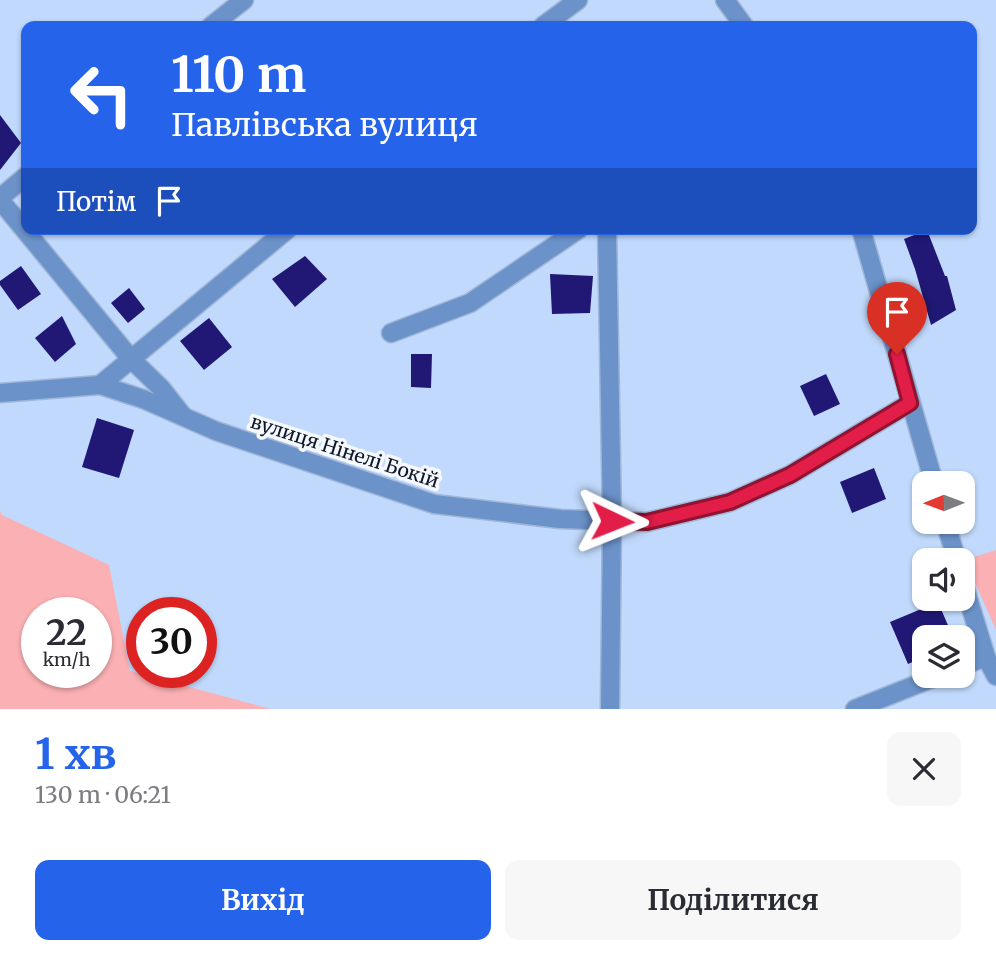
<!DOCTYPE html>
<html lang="uk">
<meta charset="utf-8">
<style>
body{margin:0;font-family:Merriweather,serif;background:#f7f7f7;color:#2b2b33;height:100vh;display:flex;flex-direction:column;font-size:26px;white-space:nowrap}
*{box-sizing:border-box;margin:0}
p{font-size:23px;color:#7c7c81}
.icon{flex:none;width:38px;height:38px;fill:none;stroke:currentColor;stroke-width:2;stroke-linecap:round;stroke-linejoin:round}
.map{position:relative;height:709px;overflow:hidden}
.sheet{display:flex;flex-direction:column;background:#fff;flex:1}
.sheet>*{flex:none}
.hud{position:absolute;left:21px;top:21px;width:956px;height:214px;border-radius:14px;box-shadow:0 2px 5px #0004;background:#2563eb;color:#fff;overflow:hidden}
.needle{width:46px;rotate:269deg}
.buttons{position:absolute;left:912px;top:471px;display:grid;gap:14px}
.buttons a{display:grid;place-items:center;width:63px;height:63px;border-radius:14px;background:#fff;box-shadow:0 2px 5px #0004;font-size:35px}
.speed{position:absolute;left:21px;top:597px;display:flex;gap:14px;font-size:35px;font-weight:700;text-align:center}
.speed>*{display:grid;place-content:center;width:91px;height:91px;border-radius:50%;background:#fff;box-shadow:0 2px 5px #0004;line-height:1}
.speed small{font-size:18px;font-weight:400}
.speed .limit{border:10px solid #d22;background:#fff;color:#111}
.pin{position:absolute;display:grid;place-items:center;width:60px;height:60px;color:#fff;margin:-72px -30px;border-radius:50% 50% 50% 0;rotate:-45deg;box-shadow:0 0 7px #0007}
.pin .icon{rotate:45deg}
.me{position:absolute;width:77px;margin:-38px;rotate:92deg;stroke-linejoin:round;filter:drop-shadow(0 0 5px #0008)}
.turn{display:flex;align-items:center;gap:24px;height:147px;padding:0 35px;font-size:32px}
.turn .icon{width:91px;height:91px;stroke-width:2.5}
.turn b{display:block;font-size:49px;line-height:60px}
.then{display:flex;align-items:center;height:66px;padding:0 35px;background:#0003;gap:14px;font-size:26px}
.round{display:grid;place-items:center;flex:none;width:74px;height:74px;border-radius:14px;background:#f7f7f7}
.headline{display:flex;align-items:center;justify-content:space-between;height:119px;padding:0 35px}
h1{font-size:42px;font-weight:700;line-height:52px;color:#2563eb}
.primary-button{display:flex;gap:14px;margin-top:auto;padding:14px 35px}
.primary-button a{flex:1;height:80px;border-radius:14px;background:#2563eb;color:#fff;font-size:28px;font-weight:700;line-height:80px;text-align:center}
.primary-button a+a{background:#f7f7f7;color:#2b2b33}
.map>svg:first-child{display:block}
</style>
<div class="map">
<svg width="996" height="709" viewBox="0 0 996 709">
<rect width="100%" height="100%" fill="#c0d9fc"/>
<g fill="#fbb0b3" fill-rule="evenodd">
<path d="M0 511 2 515 109 565 130 671 271 709H0ZM37 612H96V672H37Z"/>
<path d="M996 550V630L965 560Z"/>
</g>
<g fill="#211875">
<path d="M0 115 21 143 0 170Z"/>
<path d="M927 230 945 276H947L956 310 931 325 915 269 904 239Z"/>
<path d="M305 256 327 279 295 307 272 279Z"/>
<path d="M21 266 41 294 18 310 0 285V281Z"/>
<path d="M550 274 593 276 590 313 552 314Z"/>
<path d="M129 288 145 309 128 323 111 303Z"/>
<path d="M62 316 76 344 55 362 35 338Z"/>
<path d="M209 318 232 347 204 370 180 341Z"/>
<path d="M411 354H432L431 388 411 387Z"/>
<path d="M826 374 840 404 814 416 800 386Z"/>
<path d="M97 418 134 430 119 478 82 467Z"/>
<path d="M874 468 886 499 852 513 840 482Z"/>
<path d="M938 602 953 637H924V657L908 664 890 622Z"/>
</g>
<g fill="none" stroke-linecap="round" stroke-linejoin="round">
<defs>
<g id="street">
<path d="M725 0 744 26"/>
<path d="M211 26 244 0"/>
<path d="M543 26 578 0"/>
<path d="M0 198 26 176"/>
<path d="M0 200 131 359 161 388 183 416"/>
<path d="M607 229 612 521 610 709"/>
<path d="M861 229 934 483"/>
<path d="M391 333 470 303 579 229"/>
<path d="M100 385 288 229"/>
<path d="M0 393 100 385 143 399 216 431 434 504 560 519 647 522 730 502 790 475 910 403"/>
<path d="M945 522 957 560"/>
<path d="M962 579 986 657 996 676"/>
<path d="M962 666 986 657"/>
<path d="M855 709 938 676"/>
</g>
</defs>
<use href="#street" stroke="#a0b6d6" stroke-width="21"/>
<use href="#street" stroke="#6b92c9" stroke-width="18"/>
</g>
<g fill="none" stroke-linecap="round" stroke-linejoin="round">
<defs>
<path id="route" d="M612 521 647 522 730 502 790 475 910 403 897 354"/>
</defs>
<use href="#route" stroke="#92132f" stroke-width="18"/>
<use href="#route" stroke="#e11d48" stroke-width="12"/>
</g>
<g text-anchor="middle" stroke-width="7" stroke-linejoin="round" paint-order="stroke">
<g font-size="19" fill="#0c1727" stroke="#f5f8fc">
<text transform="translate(345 451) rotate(18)" y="7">вулиця Нінелі Бокій</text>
</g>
</g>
</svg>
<div class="buttons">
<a><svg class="needle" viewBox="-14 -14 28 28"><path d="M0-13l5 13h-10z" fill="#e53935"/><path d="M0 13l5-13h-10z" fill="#7c7c81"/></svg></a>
<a><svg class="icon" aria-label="sound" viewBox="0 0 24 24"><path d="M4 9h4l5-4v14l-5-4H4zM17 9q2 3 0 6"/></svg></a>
<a><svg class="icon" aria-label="layers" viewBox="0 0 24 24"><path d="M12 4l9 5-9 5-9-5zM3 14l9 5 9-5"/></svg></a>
</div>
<div class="speed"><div>22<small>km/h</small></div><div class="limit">30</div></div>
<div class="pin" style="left:897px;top:354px;background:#d93025"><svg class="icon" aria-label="arrive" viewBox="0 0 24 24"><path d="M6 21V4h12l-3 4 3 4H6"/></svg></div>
<svg class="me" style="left:612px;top:521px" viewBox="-20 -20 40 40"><path d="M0-17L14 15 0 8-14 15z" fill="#e11d48" stroke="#fff" stroke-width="4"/></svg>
<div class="hud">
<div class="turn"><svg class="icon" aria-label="left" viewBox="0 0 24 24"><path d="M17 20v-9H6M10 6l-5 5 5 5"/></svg><div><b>110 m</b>Павлівська вулиця</div></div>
<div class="then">Потім<svg class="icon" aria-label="arrive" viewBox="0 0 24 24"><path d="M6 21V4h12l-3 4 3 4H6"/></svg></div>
</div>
</div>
<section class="sheet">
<div class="headline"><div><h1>1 хв</h1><p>130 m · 06:21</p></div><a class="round"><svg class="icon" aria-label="close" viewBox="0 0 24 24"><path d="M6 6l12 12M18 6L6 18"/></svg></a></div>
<div class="primary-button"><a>Вихід</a><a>Поділитися</a></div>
</section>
